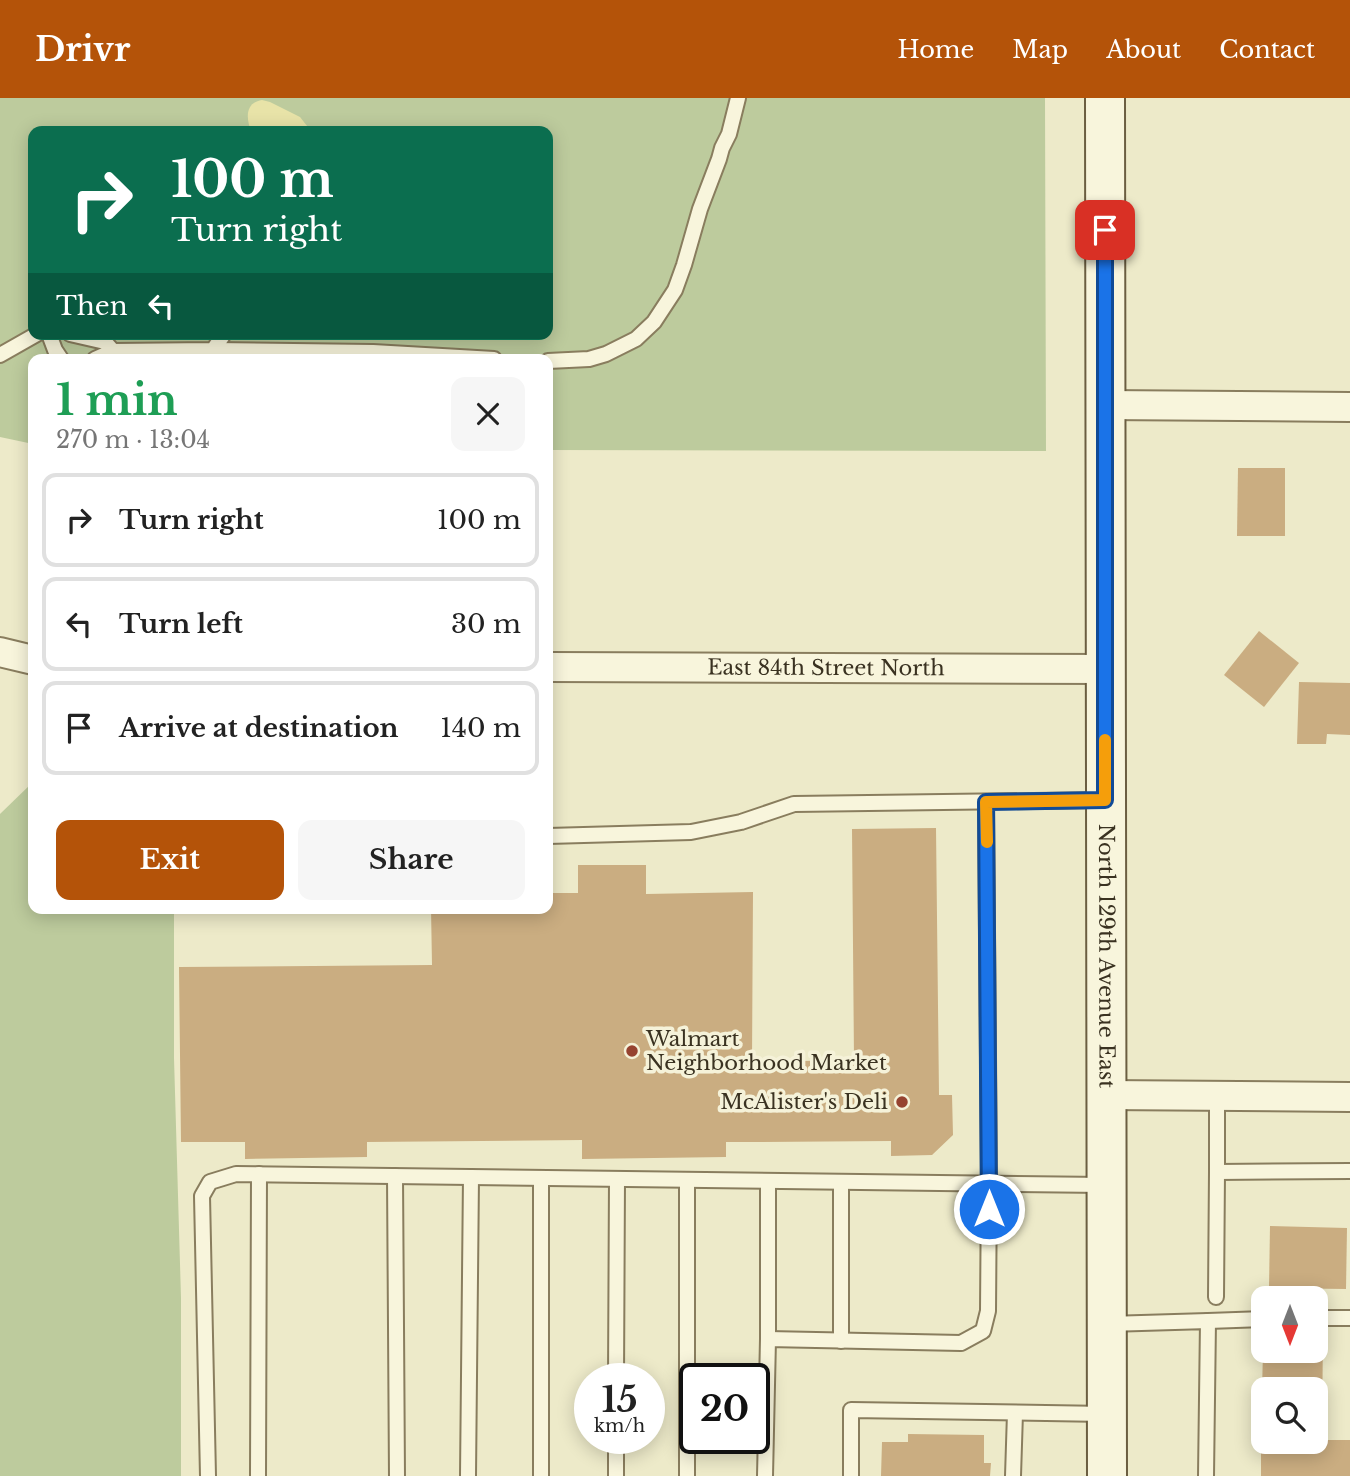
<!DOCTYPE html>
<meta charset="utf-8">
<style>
body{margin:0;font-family:"Libre Baskerville",serif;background:#f6f6f6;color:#222;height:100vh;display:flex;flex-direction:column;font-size:26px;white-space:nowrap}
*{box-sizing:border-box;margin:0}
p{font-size:23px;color:#767676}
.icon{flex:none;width:38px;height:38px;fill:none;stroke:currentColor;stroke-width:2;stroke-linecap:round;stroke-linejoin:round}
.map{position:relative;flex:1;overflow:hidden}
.panel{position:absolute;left:28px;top:256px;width:525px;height:560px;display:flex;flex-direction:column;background:#fff;border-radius:14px;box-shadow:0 4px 18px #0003}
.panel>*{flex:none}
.banner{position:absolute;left:28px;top:28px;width:525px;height:214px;border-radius:14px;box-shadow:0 4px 18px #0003;background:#0b6e4f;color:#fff;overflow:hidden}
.needle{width:46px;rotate:180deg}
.buttons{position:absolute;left:1251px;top:1188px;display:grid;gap:14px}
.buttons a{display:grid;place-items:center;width:77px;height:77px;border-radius:14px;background:#fff;box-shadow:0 4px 18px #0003;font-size:35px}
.speed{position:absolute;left:574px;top:1265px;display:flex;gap:14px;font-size:35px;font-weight:700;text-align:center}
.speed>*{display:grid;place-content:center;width:91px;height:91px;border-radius:50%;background:#fff;box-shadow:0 4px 18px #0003;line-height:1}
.speed small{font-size:18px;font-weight:400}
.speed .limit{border:4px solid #111;border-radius:10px;background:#fff;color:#111}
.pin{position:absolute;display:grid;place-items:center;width:60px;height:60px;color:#fff;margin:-30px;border-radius:14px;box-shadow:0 4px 10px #0006}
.me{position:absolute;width:77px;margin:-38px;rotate:0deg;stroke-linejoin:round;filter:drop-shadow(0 0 5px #0008)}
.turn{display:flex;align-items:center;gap:24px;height:147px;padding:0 28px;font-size:32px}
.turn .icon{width:91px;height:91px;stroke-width:2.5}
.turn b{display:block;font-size:49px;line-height:60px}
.then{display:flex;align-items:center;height:66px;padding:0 28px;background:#0003;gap:14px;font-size:26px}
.round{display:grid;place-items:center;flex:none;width:74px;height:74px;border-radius:14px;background:#f6f6f6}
.summary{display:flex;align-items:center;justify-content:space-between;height:119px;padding:0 28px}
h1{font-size:42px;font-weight:800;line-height:52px;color:#1e9e55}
.cta{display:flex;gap:14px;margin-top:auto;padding:14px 28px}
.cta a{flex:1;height:80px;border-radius:14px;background:#b45309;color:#fff;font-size:28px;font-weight:800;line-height:80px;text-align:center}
.cta a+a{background:#f6f6f6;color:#222}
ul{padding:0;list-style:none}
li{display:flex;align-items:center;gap:21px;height:94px;margin:0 14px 10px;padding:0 14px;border:4px solid #e0e0e0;border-radius:14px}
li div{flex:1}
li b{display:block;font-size:26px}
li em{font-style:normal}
header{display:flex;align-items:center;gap:42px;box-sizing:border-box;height:98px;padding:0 35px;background:#b45309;color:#fff}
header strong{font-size:33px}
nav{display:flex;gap:38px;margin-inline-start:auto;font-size:24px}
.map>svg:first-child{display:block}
</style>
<header>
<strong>Drivr</strong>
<nav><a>Home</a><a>Map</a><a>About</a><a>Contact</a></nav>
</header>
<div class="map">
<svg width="1350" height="1378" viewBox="0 0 1350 1378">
<rect width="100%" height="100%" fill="#edeac9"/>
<g fill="#bdcb9d" fill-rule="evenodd">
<path d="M0 0H1045L1046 353 548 352V261H33V346L0 339ZM33 33H548V236H33Z"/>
<path d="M33 684V810H174V960L181 1200V1378H0V716Z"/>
</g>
<path fill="#e8e3a8" d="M262 2 270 4 300 19 311 33H251C246 20 245 5 262 2Z"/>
<g fill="#caad81">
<path d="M1238 370H1285V438H1237Z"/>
<path d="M1259 533 1299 565 1264 609 1224 577Z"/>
<path d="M1299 584 1350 585V637L1327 636 1326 646H1297Z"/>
<path d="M936 730 939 997H952L953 1037 932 1057 891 1058V1043L753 1044H726V1059L582 1061V1042L367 1044V1059L245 1061V1044H181L179 869 432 867 431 810H548V795H578V767H646V796L753 794 752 964 854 962 852 731Z"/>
<path d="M1270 1128 1347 1130 1346 1191 1269 1190Z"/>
<path d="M1316 1230H1323L1322 1342H1350V1378H1261V1344H1316V1292H1262L1263 1253H1316Z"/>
<path d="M908 1336 984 1337V1365H991L990 1378H881L882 1344H908Z"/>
</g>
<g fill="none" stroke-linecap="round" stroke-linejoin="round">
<defs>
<g id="service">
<path d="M49 236 55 252 61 261"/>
<path d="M70 236 105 244 113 253"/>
<path d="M213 252 373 254 494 261"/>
<path d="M0 257 37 236"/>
<path d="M95 261 113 253 213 252 224 236"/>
<path d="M548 263 589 261 606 256 636 241 654 224 675 192 684 167 700 111 719 61 722 50 729 36 738 0"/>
<path d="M548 738 691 734 741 724 794 706 1104 702"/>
<path d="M1217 997V1074L1350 1073"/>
<path d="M395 1078 397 1378"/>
<path d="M541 1080V1378"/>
<path d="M841 1084V1243"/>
<path d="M1216 1199 1217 1074"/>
<path d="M1316 1220H1350"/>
<path d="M1208 1223 1264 1221"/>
<path d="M1108 1226 1208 1223 1206 1378"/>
<path d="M768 1241V1083"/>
<path d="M616 1281 617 1081"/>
<path d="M208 1378 202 1098 210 1084 236 1076 1104 1087"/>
<path d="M258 1378 259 1076"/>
<path d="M468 1378 471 1079"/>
<path d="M616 1378V1340"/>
<path d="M687 1378V1082"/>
<path d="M765 1378 768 1241 961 1245 983 1233 988 1213 989 1086 986 704"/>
<path d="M851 1378V1312L1106 1316"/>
<path d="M1013 1378 1015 1315"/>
</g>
<g id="minor">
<path d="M1105 307 1350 309"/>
<path d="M0 554 33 562"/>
<path id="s1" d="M548 569 1105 571"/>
<path d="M1106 997 1350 999"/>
</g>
<g id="secondary">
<path id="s2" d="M1105 0 1107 1378"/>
</g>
</defs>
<use href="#service" stroke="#897d5e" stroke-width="18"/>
<use href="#minor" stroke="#897d5e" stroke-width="32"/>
<use href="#secondary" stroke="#6b5e41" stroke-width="42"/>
<use href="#service" stroke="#f8f5dc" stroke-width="14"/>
<use href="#minor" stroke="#f8f5dc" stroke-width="28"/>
<use href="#secondary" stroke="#f8f5dc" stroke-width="38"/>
</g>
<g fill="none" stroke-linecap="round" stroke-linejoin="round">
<defs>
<path id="route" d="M989 1111 986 704 1105 702V132"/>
</defs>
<use href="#route" stroke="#114b97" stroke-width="18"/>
<use href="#route" stroke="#1a73e8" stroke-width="12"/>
<path stroke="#f59e0b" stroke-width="12" d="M987 744 986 704 1105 702V642"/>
</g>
<g fill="#964330" stroke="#f5f2d9" stroke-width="2.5">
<circle cx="632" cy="953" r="7"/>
<circle cx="902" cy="1004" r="7"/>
</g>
<g text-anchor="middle" stroke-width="7" stroke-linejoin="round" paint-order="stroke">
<g font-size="21" fill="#3a3221" stroke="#f5f2d9">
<text dy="7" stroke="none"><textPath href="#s1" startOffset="278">East 84th Street North</textPath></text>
<text dy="7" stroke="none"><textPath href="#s2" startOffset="858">North 129th Avenue East</textPath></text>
</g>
<g font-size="21" fill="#3a3221" stroke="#f5f2d9" text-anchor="start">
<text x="646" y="948">Walmart<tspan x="646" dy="24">Neighborhood Market</tspan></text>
<text x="888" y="1011" text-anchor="end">McAlister's Deli</text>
</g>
</g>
</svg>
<div class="buttons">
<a><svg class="needle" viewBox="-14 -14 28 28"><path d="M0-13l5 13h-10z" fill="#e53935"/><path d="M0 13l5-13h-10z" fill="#767676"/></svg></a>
<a><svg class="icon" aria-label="search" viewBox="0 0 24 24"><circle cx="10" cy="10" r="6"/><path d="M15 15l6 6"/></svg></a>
</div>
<div class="speed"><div>15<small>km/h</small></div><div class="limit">20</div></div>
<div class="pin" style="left:1105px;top:132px;background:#d93025"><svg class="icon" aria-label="arrive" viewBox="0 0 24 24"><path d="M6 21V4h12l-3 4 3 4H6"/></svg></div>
<svg class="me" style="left:989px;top:1111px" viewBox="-20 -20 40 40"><circle r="17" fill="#1a73e8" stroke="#fff" stroke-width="3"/><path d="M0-11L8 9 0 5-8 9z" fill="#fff"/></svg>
<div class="banner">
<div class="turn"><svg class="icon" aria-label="right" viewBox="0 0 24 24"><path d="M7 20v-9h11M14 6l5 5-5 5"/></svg><div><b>100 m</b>Turn right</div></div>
<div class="then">Then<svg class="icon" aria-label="left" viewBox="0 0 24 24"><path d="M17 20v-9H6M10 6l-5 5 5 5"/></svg></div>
</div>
<section class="panel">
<div class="summary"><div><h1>1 min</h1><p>270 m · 13:04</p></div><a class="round"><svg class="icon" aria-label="close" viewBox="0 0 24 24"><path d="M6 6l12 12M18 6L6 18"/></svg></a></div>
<ul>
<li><svg class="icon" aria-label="right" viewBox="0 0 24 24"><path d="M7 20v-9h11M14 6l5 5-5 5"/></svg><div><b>Turn right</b></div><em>100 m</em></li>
<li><svg class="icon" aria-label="left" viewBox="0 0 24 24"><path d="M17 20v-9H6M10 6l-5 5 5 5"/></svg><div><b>Turn left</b></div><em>30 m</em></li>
<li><svg class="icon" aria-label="arrive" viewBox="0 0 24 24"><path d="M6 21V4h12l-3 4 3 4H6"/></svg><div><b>Arrive at destination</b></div><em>140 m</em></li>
</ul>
<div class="cta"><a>Exit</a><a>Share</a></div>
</section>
</div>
